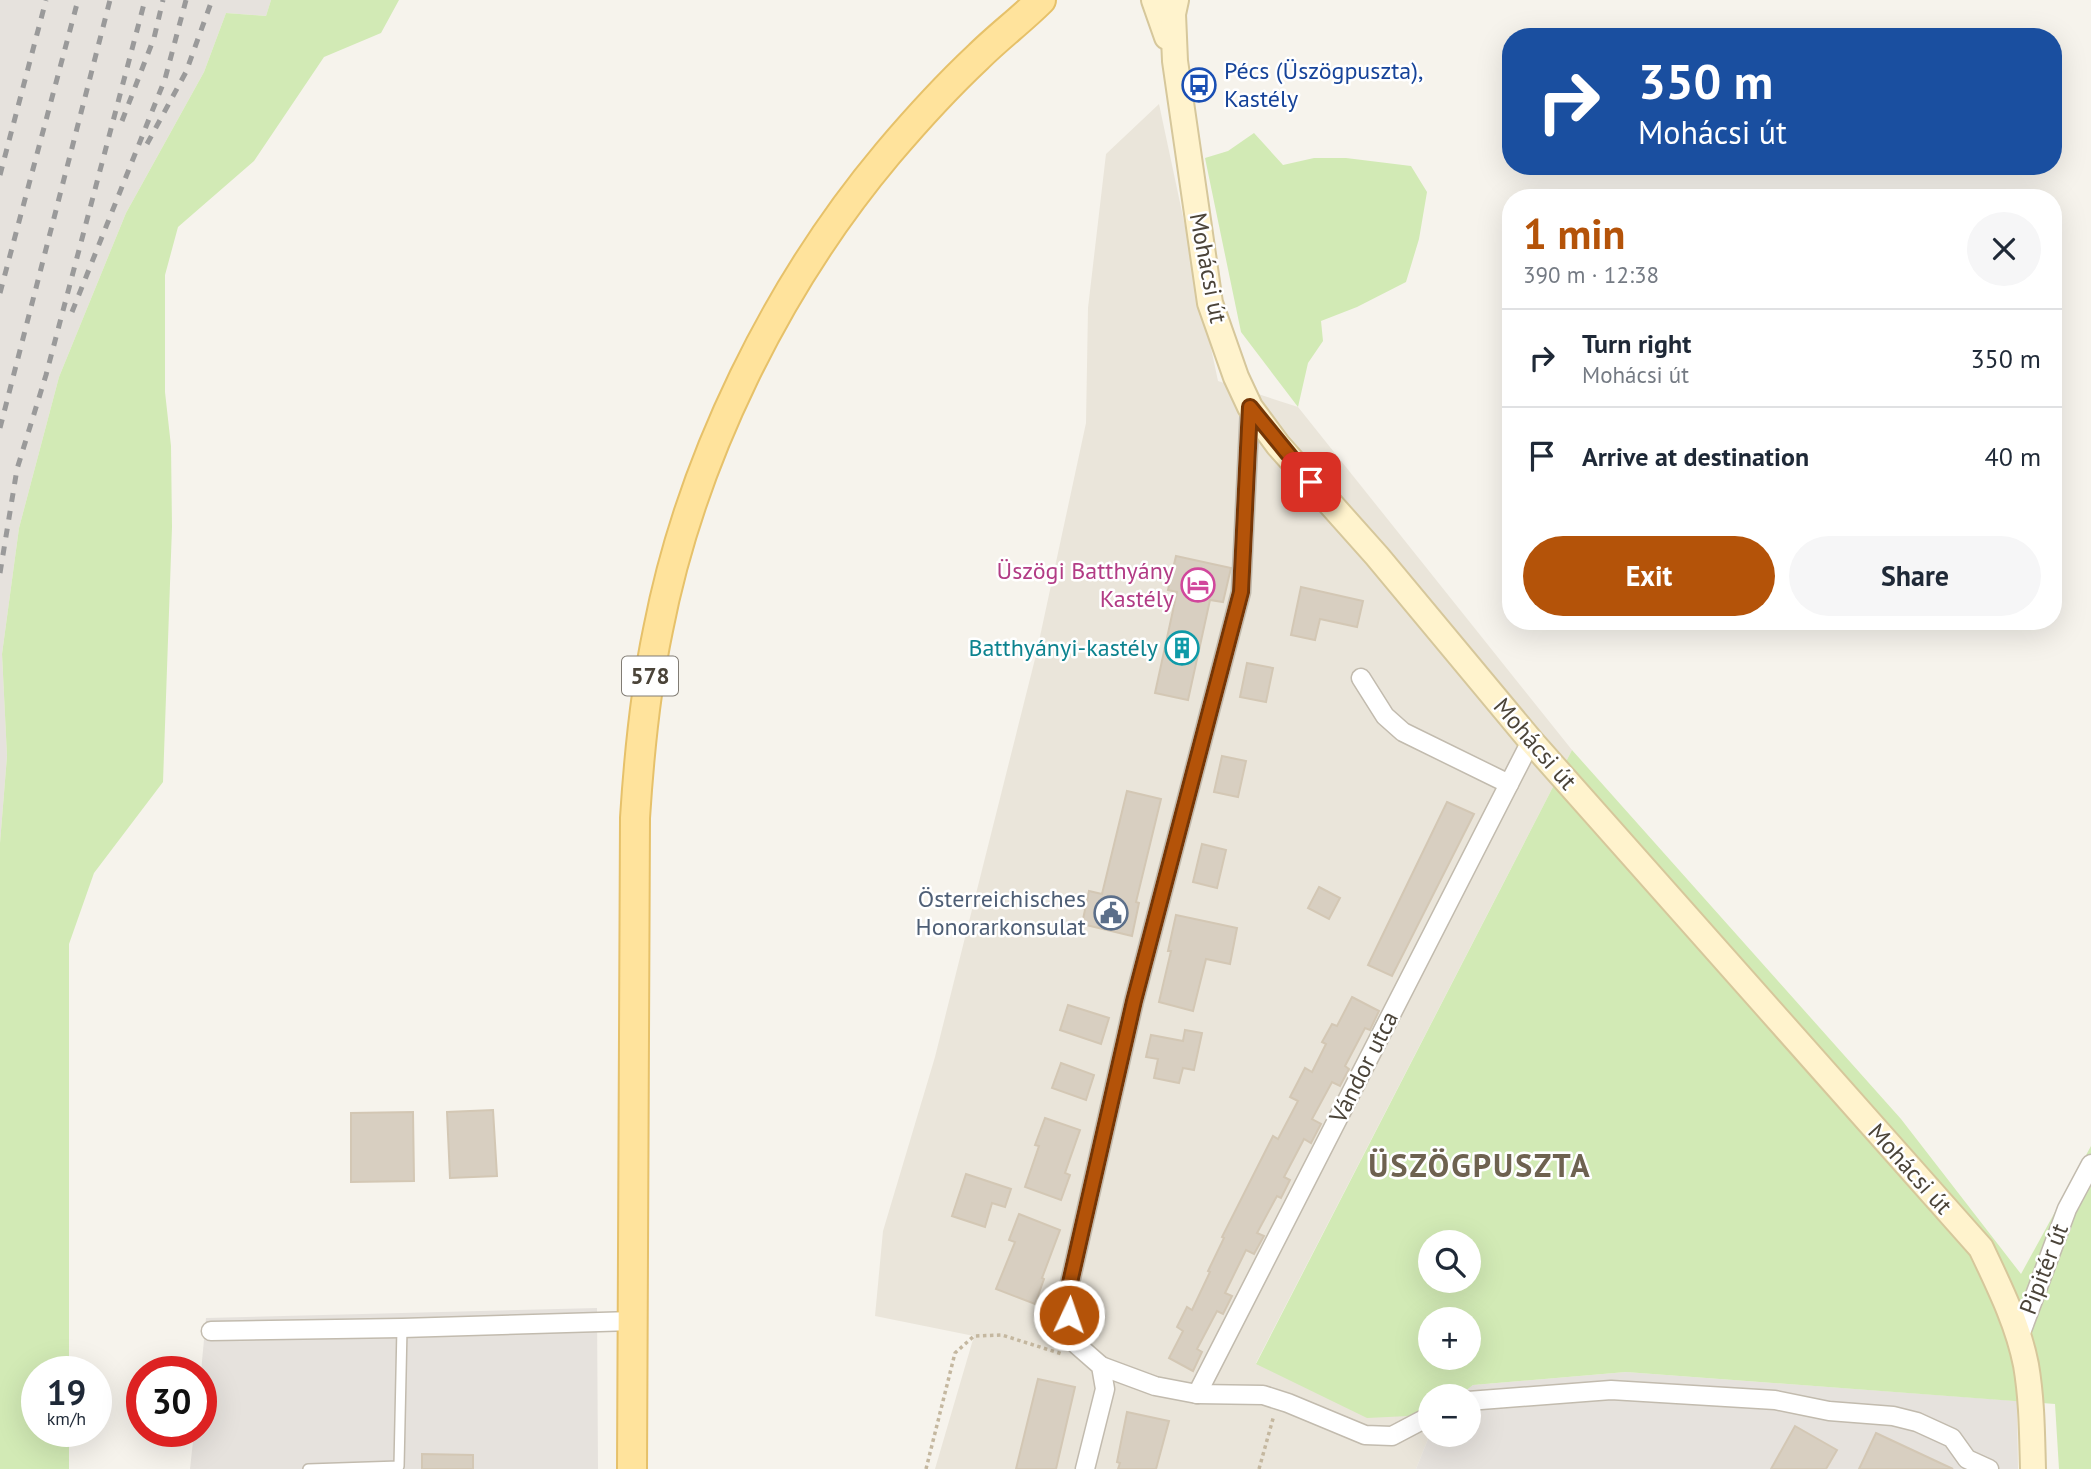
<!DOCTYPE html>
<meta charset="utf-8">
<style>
body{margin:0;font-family:"PT Sans",sans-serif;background:#f6f6f7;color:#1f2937;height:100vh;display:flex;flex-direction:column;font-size:26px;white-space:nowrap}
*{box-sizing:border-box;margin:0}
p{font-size:23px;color:#747a83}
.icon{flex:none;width:38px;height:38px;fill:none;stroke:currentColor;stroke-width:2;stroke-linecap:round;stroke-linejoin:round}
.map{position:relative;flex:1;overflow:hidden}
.sheet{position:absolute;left:1502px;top:189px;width:560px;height:441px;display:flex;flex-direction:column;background:#fff;border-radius:28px;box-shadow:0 7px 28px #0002}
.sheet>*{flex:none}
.hud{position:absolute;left:1502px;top:28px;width:560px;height:147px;border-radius:28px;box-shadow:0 7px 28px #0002;background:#1a4fa0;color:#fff;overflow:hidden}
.tools{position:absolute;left:1418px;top:1230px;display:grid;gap:14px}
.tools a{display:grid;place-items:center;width:63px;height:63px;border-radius:50%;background:#fff;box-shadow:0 7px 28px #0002;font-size:35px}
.speed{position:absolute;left:21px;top:1356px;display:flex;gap:14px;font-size:35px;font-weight:700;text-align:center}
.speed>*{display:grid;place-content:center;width:91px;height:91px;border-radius:50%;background:#fff;box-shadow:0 7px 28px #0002;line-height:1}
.speed small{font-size:18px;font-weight:400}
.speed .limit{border:10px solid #d22;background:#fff;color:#111}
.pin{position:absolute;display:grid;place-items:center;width:60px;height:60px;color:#fff;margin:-30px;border-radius:14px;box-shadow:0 4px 10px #0006}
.me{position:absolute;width:77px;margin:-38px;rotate:3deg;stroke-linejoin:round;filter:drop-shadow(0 0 5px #0008)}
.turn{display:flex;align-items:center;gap:24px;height:147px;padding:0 21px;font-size:32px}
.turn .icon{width:91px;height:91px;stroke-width:2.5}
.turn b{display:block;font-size:49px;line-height:60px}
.round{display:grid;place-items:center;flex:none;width:74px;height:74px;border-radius:37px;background:#f6f6f7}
.overview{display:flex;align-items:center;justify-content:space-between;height:119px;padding:0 21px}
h1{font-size:42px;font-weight:700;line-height:52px;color:#b45309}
.button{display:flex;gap:14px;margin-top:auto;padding:14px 21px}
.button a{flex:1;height:80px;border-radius:42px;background:#b45309;color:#fff;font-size:28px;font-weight:700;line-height:80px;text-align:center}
.button a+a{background:#f6f6f7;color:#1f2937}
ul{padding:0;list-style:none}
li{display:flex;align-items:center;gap:21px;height:98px;padding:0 21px;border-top:2px solid #e0e1e3}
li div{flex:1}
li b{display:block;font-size:26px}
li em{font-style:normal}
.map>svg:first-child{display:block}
</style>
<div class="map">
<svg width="2091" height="1469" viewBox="0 0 2091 1469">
<rect width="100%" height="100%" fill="#f6f3ec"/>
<path fill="#eae5da" d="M1159 104 1218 381 1298 407 1572 750 1256 1363 1307 1388 1430 1415V1434L1416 1469H935L974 1336 875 1316 883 1231 935 1057 1036 655 1086 423 1088 308 1106 154Z"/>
<g fill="#e6e2dd">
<path d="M0 0H271L266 16 226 13 204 72 126 213 59 377 19 528 2 654 7 756 0 843Z"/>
<path d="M597 1308 598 1469H190L194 1432H201V1372L206 1318Z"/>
<path d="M1626 1372 2017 1401 2018 1469H1416L1430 1434 1468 1435V1396H1459L1473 1385Z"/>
</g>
<g fill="#d2eab5" fill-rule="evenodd">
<path d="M271 0H399L381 33 324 57 254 161 178 227 165 275V392L171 446 172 527 163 782 94 873 69 944V1372H37V1432H69V1469H0V843L7 756 2 654 19 528 59 377 126 213 204 72 226 13 266 16Z"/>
<path d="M1254 133 1283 165 1314 158H1346L1411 166 1427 192 1419 239 1406 282 1357 307 1321 321 1323 341 1308 363 1298 407 1241 332 1205 158 1228 151Z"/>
<path d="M1572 750 1901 1119 2021 1274 2091 1146V1469H2059L2055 1404 1626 1372 1473 1385 1459 1396H1430V1415L1367 1418 1256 1364ZM1430 1242H1468V1281H1430ZM1430 1320H1468V1358H1430Z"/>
</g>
<g fill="#d8cfc1" stroke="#d3c7b4" stroke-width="2">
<path d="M1176 556 1231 568 1223 602 1210 600 1188 700 1155 693 1177 592 1168 590Z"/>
<path d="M1301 587 1363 601 1357 627 1320 619 1315 640 1291 635Z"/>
<path d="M1247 663 1273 668 1266 702 1240 697Z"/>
<path d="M1222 756 1246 761 1238 797 1214 792Z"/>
<path d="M1127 791 1161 799 1136 902 1139 903 1132 936 1082 924 1089 891 1102 894Z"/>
<path d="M1447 802 1474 814 1392 976 1368 965Z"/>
<path d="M1202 844 1226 850 1217 888 1193 882Z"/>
<path d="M1319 887 1340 898 1329 919 1308 908Z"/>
<path d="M1176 915 1237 928 1230 964 1206 959 1193 1011 1159 1002 1171 951H1168Z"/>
<path d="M1352 997 1379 1011 1370 1030 1365 1028 1345 1066 1349 1069 1340 1086 1332 1082 1312 1119 1321 1124 1311 1143 1304 1139 1284 1177 1290 1180 1281 1198 1277 1196 1257 1233 1264 1236 1254 1254 1246 1250 1225 1293 1232 1296 1223 1314 1217 1311 1197 1349 1202 1352 1193 1371 1169 1358 1183 1331 1177 1327 1187 1307 1192 1310 1210 1272 1208 1271 1224 1238 1222 1237 1273 1136 1278 1139 1298 1101 1290 1097 1305 1068 1312 1072 1326 1044 1322 1042 1332 1024 1337 1026Z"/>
<path d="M1068 1005 1109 1018 1101 1044 1060 1030Z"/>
<path d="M1185 1030 1202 1033 1194 1070 1183 1068 1179 1083 1154 1078 1158 1059 1146 1057 1151 1035 1183 1041Z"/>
<path d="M1061 1063 1094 1075 1086 1100 1052 1088Z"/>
<path d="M493 1110 497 1176 450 1178 447 1112Z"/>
<path d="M413 1112 414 1181 351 1182V1113Z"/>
<path d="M1045 1118 1080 1130 1065 1173 1070 1175 1061 1200 1025 1187 1039 1146 1035 1145Z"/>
<path d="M966 1174 1011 1189 1005 1207 992 1203 985 1227 952 1216Z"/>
<path d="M1019 1214 1060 1230 1042 1278 1044 1279 1035 1304 996 1289 1015 1242 1009 1240Z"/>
<path d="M1038 1379 1075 1387 1056 1469H1016Z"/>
<path d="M1127 1412 1169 1421 1156 1469H1118L1120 1463 1117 1462Z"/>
<path d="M1795 1426 1837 1450 1826 1469H1771Z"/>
<path d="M1876 1433 1953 1469H1859Z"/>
<path d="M422 1454 473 1455V1469H422Z"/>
</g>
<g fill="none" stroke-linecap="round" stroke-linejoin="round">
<defs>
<path id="lane" d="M308 1469 399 1466 402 1328"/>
<g id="street">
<path d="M1361 678 1385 716 1403 732 1509 784"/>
<path d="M211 1331 402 1328 633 1321"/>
<path d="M2019 1338 2067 1209 2091 1164"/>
<path d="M1101 1366 1155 1386 1197 1394 1263 1395 1288 1403 1365 1435 1392 1436 1430 1416"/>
<path d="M1197 1394 1531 741"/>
<path d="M1468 1401 1611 1390 1775 1400 1829 1411 1893 1416 1917 1422 1952 1438 1967 1459 1989 1469"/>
<path d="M1085 1469 1105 1389 1101 1366 1077 1345 1068 1315 1069 1287 1134 1001 1241 592 1250 407"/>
</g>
<g id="secondary">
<path d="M1154 0 1167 37"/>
<path d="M1176 0 1173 14 1175 61 1210 303 1236 377 1250 407 1278 445 1377 556 1531 741 1981 1248C1999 1286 2018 1324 2026 1365 2032 1400 2032 1434 2033 1469"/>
</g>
<path id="primary" d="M632 1469 635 818C639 755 645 692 658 630 691 460 777 285 888 153 916 120 946 87 978 57 998 37 1021 20 1041 0"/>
</defs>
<use href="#lane" stroke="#c2bbae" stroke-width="12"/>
<use href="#street" stroke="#c2bbae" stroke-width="21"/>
<use href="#secondary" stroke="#d6c79b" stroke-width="28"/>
<use href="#primary" stroke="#e6c16a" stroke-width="32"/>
<g stroke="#c4b79f" stroke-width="3.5" stroke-dasharray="3.5 3.5" stroke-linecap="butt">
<path d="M926 1469 955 1353 974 1336 1002 1335 1062 1354"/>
<path d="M1259 1469 1274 1415"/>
</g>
<use href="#lane" stroke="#fff" stroke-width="9"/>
<use href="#street" stroke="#fff" stroke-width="18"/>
<use href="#secondary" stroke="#fff3cd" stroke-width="24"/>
<use href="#primary" stroke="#ffe39c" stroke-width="28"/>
<g stroke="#9a9a9a" stroke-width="5" stroke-dasharray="9 9" stroke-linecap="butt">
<path d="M122 121 154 38 163 0"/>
<path d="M147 144 186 72 212 0"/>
<path d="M0 175 46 0"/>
<path d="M0 293 78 0"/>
<path d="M72 312 165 79 186 0"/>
<path d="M0 428 110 0"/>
<path d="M0 573 17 469 46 375 145 0"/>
</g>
</g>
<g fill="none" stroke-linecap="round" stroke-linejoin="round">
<defs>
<path id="route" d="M1069 1315V1287L1134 1001 1241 592 1250 407 1311 482"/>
</defs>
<use href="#route" stroke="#753606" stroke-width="18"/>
<use href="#route" stroke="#b45309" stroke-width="12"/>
</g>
<defs>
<symbol id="bus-ring" viewBox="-11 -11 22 22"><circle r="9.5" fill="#fff" stroke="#1a4fb4" stroke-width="1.5"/><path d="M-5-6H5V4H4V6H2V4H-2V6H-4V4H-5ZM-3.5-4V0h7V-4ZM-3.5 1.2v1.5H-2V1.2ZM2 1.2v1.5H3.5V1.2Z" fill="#1a4fb4"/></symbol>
<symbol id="hotel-ring" viewBox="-11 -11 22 22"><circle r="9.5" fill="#fff" stroke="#d1479c" stroke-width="1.5"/><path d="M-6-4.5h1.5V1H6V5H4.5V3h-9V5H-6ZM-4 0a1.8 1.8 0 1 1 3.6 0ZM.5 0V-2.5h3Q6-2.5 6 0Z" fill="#d1479c"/></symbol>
<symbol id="building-ring" viewBox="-11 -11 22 22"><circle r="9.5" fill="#fff" stroke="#0f9aa8" stroke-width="1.5"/><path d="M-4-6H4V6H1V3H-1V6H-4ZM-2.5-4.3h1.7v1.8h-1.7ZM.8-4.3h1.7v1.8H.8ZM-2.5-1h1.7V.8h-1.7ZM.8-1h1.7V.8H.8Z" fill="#0f9aa8"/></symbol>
<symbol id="civic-ring" viewBox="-11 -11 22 22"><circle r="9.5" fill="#fff" stroke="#5c6f8a" stroke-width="1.5"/><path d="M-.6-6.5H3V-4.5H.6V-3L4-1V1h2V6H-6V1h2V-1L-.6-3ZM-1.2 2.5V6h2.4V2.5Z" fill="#5c6f8a"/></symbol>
</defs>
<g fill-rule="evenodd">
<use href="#bus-ring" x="1180" y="66" width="38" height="38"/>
<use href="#hotel-ring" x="1179" y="566" width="38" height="38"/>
<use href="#building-ring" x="1163" y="629" width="38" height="38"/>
<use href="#civic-ring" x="1092" y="894" width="38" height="38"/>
</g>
<g text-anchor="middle" stroke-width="5" stroke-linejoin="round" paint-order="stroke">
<rect fill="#fff" stroke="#817c74" stroke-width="2" x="622" y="656.5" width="56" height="39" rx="5"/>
<g font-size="23" font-weight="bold" fill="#4b4439">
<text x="650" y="684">578</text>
</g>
<g font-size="24" fill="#164399" stroke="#fff" text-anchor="start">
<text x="1224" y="79">Pécs (Üszögpuszta),<tspan x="1224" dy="28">Kastély</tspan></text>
</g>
<g font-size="24" fill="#4b4439" stroke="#fff">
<text transform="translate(1208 268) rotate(79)" y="8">Mohácsi út</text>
<text transform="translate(1535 744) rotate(49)" y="8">Mohácsi út</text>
<text transform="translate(1364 1067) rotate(-63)" y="8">Vándor utca</text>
<text transform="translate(1910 1169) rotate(48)" y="8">Mohácsi út</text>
<text transform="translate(2044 1269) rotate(-69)" y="8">Pipitér út</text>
</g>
<g font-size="24" fill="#b23c85" stroke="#fff" text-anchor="end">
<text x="1174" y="579">Üszögi Batthyány<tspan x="1174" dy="28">Kastély</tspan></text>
</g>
<g font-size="24" fill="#0d838f" stroke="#fff" text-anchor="end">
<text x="1158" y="656">Batthyányi-kastély</text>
</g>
<g font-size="24" fill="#4e5e75" stroke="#fff" text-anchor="end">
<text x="1086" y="907">Österreichisches<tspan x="1086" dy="28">Honorarkonsulat</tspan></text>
</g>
<g font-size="32" font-weight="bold" letter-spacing="2" fill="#6e6250" stroke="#fff">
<text x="1480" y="1177">ÜSZÖGPUSZTA</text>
</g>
</g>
</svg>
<div class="tools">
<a><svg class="icon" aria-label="search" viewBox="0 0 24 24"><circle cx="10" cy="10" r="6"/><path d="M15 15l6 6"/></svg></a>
<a>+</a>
<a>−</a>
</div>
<div class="speed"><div>19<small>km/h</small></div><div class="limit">30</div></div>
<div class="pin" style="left:1311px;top:482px;background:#d93025"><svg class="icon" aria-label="arrive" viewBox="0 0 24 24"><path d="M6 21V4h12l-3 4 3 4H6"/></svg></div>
<svg class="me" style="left:1069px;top:1315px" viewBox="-20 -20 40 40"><circle r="17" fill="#b45309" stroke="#fff" stroke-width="3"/><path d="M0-11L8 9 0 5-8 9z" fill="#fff"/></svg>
<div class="hud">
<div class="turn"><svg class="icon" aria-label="right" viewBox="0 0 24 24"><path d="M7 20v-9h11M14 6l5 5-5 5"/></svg><div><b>350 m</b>Mohácsi út</div></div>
</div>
<section class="sheet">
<div class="overview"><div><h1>1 min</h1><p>390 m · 12:38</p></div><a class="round"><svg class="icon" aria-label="close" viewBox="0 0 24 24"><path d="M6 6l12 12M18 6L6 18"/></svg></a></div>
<ul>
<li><svg class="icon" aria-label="right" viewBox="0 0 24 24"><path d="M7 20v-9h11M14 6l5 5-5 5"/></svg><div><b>Turn right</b><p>Mohácsi út</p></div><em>350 m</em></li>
<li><svg class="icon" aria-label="arrive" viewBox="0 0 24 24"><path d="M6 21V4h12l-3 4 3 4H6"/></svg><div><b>Arrive at destination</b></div><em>40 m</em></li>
</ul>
<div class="button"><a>Exit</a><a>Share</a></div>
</section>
</div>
